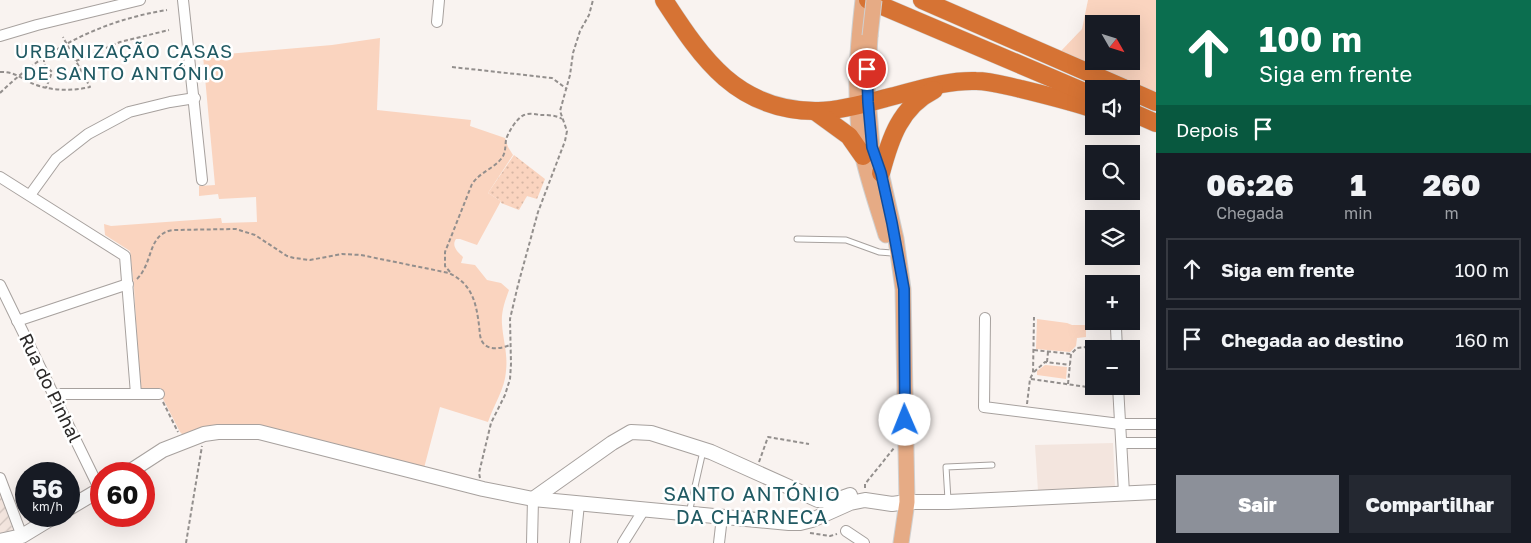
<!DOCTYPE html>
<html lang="pt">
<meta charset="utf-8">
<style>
body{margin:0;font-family:"Golos Text",sans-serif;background:#242831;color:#f1f3f6;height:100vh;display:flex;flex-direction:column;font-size:19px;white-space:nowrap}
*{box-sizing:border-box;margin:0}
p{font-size:16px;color:#9ea1a6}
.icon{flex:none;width:28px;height:28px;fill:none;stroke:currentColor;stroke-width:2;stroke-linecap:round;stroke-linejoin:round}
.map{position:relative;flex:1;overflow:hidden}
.sheet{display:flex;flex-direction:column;background:#171b24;width:375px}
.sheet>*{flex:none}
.top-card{background:#0b6e4f;color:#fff;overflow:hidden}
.needle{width:32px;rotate:129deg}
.fabs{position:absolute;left:1085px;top:15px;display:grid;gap:10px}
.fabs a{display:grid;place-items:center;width:55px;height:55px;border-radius:0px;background:#171b24;box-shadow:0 5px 20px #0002;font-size:25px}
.speed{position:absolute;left:15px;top:462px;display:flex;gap:10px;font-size:25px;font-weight:700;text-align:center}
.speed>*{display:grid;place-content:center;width:65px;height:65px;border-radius:50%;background:#171b24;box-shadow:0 5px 20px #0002;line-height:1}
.speed small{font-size:12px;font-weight:400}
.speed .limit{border:8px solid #d22;background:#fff;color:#111}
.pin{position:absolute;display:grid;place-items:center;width:42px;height:42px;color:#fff;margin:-21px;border:2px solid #fff;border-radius:50%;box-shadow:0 1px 5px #0007}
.me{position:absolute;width:55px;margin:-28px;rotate:359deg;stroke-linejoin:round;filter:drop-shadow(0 0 4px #0008)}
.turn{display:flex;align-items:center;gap:18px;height:105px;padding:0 20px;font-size:22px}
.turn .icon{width:65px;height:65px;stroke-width:2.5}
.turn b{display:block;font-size:35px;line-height:42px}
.then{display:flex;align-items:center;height:48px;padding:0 20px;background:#0003;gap:10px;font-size:19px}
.eta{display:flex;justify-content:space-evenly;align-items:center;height:85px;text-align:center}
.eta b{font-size:30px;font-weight:800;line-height:35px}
.primary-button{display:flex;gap:10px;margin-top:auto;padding:10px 20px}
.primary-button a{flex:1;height:58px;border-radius:0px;background:#8c9099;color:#fff;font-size:20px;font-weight:800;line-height:58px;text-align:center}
.primary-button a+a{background:#242831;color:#f1f3f6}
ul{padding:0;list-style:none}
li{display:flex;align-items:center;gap:15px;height:62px;margin:0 10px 8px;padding:0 10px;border:2px solid #363941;border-radius:0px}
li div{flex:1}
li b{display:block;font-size:19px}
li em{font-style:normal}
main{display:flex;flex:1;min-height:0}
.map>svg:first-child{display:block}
</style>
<main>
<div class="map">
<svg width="1156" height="543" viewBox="0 0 1156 543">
<defs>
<pattern id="industrial-furrows" width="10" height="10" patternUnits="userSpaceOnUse" patternTransform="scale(1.25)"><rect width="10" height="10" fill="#f3e5de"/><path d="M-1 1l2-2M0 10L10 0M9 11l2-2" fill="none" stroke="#d0c4be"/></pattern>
<pattern id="garden-dots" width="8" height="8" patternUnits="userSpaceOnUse" patternTransform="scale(1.25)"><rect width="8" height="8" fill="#fad4bf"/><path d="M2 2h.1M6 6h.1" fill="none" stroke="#d6b6a4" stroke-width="1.8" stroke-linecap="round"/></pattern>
</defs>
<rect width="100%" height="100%" fill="#f9f3f0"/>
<path fill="#f3e5de" d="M1113 443 1115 487 1038 491 1035 445Z"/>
<path fill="url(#industrial-furrows)" d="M0 493 13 530 0 533Z"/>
<g fill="#fad4bf" fill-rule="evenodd">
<path d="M1088 0H1156V92L1061 51 1082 29ZM1094 24H1131V61H1094Z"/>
<path d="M380 38 377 110 471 120 470 126 505 138 508 147 513 155 488 193 501 201 477 245 460 239H456C451 246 458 252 463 257L461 263 475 265 487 280 501 283 509 290C505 301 501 312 502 324 503 340 508 354 506 371 505 389 494 404 488 422L440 407 424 468C399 462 374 456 349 449 295 433 238 412 183 435L180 432 162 397 161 388H140L134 288 130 251 105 235 104 224 111 226 221 218 222 223 257 222 256 197 219 199 218 194 199 196V186L215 185 203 56 332 45Z"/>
<path d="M1037 319 1067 323 1072 325H1086V337L1077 338 1076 346 1070 352 1036 349Z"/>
<path d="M1045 365 1067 367 1066 379 1037 375V371Z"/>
</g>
<path fill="url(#garden-dots)" d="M514 155 545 179 537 199 527 196 519 210 501 203V201L488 193Z"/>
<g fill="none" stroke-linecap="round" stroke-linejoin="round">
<defs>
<g id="lane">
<path d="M797 239 846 240 879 252 892 253"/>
<path d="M948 500 946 467 992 465"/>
<path d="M689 513 703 451"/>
</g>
<g id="street">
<path d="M183 0 202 180"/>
<path d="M437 22 439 0"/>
<path d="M0 36 37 25 140 0"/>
<path d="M0 177 125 256 136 394"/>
<path d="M30 195 56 159 88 134 129 112 170 102 195 98"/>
<path d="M0 285 100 490"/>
<path d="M985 318 984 407 1120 424H1156"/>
<path d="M17 321 128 284"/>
<path d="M1116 328 1117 349"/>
<path d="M1118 386 1124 493"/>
<path d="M54 394H159"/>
<path d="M1122 443H1156"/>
<path d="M0 478 22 536 16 539"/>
<path d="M846 531 864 543"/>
<path d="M532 543 533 499"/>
<path d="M575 543 579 504"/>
<path d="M623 543 643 511"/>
<path d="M719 543 722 517"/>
</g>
<g id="secondary">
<path d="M126 474 163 450 204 434 218 432H259L483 489 533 499 789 523H800L812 520 850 503 865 500 892 504 907 502H948L1156 492"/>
<path d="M533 499 612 443 631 432 651 433 711 452 818 500H836L850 495"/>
<path d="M69 508 101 489"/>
<path d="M0 541 22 536 55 516"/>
</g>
<g id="primary">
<path d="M863 0C857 52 853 105 863 157 869 183 878 209 886 235"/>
<path d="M870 36 867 86 872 147 881 173 896 239 903 289 907 502 901 543"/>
</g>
<g id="highway">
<path d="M664 0C703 60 737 110 815 111 834 112 868 103 886 98 915 91 945 80 976 81 991 81 1006 86 1021 89 1045 95 1070 101 1094 109"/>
<path d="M868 0 1094 96"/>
<path d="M922 0 1126 89"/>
<path d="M1131 91 1156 102"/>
<path d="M816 112 849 136 863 156"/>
<path d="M1131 112 1156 123"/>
<path d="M881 173C890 139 900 107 934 90"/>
</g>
</defs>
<use href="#lane" stroke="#a7a19e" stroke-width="7"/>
<use href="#street" stroke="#a7a19e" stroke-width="12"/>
<use href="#secondary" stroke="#a7a19e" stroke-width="16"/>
<use href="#primary" stroke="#d0d0d0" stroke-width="17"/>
<use href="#highway" stroke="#d0d0d0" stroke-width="19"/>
<g stroke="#938f8d" stroke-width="2" stroke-dasharray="4 2.5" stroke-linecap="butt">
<path d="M44 58V64L52 72 46 88"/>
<path d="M76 61 120 42 169 30"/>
<path d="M452 67 552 78 567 89"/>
<path d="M0 72C15 71 23 80 36 85 54 91 72 91 90 87L63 37"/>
<path d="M0 93C46 48 104 20 167 10"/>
<path d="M450 272 445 266V252L472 184C480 172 493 169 501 159 506 153 505 147 506 140 508 132 517 118 524 115 529 113 535 114 540 115 547 115 556 115 562 119"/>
<path d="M137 279C154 262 147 234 173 230L236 229 255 235 287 256 294 258 310 260 342 254 361 255 449 273C472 284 476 302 479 325 480 331 479 339 484 344 491 351 502 348 510 345"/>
<path d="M1034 350 1071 354"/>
<path d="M1047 362 1048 352"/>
<path d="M1034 372 1045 362 1070 365"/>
<path d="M1031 379 1108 390"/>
<path d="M1068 384 1071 354 1077 348 1086 347 1087 360H1094"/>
<path d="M163 402 178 432"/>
<path d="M1027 404 1030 379 1033 373 1034 317"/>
<path d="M759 462 768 437 809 444"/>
<path d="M480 478 479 473 491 423 505 395 510 379 511 364 510 319 518 285 538 212 565 141 567 131 560 111 570 75 573 53 580 31 589 15 593 0"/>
<path d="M865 488V484L894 448"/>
<path d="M810 533 830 536 837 534"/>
<path d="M186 543 202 446"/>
</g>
<use href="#lane" stroke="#fff" stroke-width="5"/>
<use href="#street" stroke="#fff" stroke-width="10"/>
<use href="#secondary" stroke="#fff" stroke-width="14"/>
<use href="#primary" stroke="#e6ab85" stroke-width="15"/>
<use href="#highway" stroke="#d67334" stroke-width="18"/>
<defs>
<path id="primary-bridge" d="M870 36 874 0"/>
</defs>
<use href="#primary-bridge" stroke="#d0d0d0" stroke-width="17" stroke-linecap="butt"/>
<use href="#primary-bridge" stroke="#e6ab85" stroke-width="15"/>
</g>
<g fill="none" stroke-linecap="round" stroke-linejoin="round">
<defs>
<path id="route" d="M867 69 868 102 872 147 881 173 892 223 904 289 905 420"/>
</defs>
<use href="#route" stroke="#114b97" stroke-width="12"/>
<use href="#route" stroke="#1a73e8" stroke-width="9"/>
</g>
<g text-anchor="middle" stroke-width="5" stroke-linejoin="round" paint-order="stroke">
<g font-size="18" fill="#2b2928" stroke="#fff">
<text transform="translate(50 388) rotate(64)" y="6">Rua do Pinhal</text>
</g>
<g font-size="19" letter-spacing="1" fill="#215a63" stroke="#fff">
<text x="124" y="58">URBANIZAÇÃO CASAS<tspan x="124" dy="22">DE SANTO ANTÓNIO</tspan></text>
</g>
<g font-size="20" letter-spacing="1" fill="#215a63" stroke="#fff">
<text x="752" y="501">SANTO ANTÓNIO<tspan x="752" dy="23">DA CHARNECA</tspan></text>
</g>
</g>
</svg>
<div class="fabs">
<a><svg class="needle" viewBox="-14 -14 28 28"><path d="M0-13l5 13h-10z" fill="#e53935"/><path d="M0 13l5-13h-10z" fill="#9ea1a6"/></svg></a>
<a><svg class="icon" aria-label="sound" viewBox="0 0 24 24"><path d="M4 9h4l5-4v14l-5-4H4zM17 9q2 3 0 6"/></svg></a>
<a><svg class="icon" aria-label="search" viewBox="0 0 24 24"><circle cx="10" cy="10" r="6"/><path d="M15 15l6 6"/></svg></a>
<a><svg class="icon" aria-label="layers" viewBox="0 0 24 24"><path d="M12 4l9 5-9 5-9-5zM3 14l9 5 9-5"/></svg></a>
<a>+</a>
<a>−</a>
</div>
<div class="speed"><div>56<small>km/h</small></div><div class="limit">60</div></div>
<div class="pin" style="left:867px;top:69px;background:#d93025"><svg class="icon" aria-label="arrive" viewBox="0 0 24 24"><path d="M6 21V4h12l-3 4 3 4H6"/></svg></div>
<svg class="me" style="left:905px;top:420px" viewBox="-20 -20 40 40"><circle r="19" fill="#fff"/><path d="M0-13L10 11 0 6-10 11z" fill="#1a73e8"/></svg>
</div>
<section class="sheet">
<div class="top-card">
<div class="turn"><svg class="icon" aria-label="ahead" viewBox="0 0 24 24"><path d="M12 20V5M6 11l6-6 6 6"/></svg><div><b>100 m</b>Siga em frente</div></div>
<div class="then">Depois<svg class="icon" aria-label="arrive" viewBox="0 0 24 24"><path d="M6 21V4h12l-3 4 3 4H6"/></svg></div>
</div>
<div class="eta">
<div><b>06:26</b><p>Chegada</p></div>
<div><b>1</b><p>min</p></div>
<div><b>260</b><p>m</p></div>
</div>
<ul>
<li><svg class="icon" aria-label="ahead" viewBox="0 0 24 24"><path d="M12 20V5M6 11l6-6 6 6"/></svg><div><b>Siga em frente</b></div><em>100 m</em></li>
<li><svg class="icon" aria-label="arrive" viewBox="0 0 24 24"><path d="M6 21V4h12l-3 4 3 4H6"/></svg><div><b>Chegada ao destino</b></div><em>160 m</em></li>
</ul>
<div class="primary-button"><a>Sair</a><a>Compartilhar</a></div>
</section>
</main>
